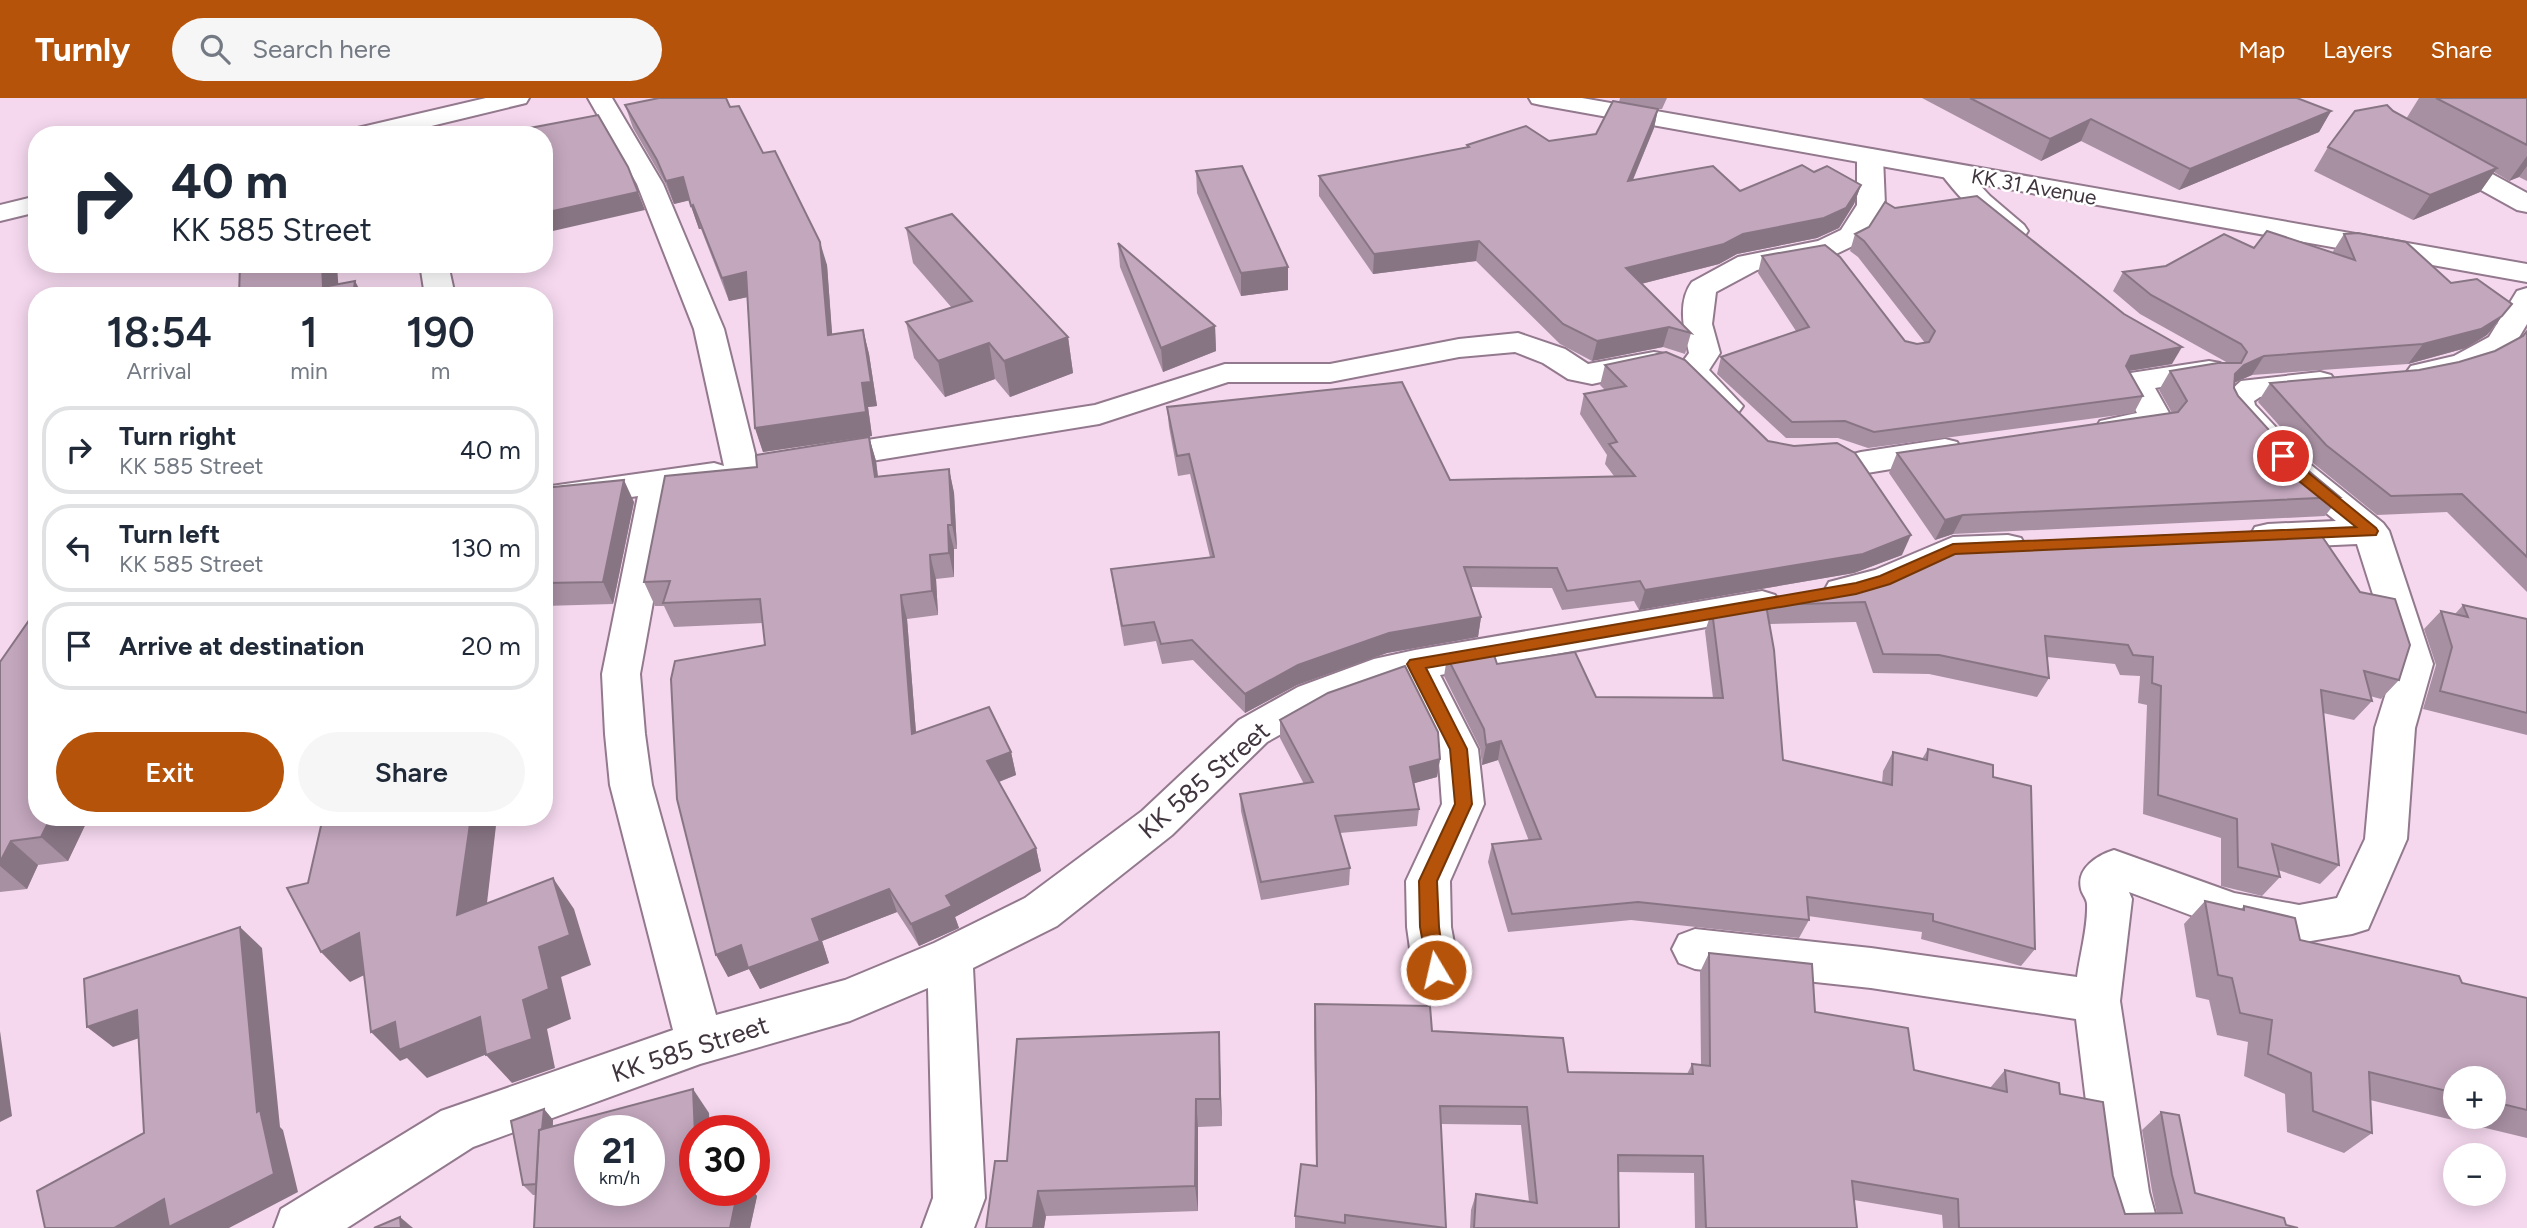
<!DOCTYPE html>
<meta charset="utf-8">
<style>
body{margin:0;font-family:Figtree,sans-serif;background:#f6f6f7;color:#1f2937;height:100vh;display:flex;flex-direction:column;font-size:26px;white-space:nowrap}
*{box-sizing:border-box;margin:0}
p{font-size:23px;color:#747a83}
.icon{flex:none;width:38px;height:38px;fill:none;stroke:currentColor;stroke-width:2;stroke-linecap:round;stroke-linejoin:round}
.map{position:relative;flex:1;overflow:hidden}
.sheet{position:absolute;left:28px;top:189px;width:525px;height:539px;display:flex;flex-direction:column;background:#fff;border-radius:28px;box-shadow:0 4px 18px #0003}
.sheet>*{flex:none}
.banner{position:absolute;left:28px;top:28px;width:525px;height:147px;border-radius:28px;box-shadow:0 4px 18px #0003;background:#fff;color:#1f2937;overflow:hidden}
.fabs{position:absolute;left:2443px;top:968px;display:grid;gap:14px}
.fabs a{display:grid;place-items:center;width:63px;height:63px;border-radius:50%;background:#fff;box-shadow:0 4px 18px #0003;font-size:35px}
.speed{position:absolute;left:574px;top:1017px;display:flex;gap:14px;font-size:35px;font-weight:700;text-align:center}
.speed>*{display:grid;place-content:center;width:91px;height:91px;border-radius:50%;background:#fff;box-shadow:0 4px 18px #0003;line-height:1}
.speed small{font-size:18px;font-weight:400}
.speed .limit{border:10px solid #d22;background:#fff;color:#111}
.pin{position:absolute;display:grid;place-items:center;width:60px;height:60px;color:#fff;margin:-30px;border:4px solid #fff;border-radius:50%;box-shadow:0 2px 7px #0007}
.me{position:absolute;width:77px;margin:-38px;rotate:351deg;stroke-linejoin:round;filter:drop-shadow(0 0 5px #0008)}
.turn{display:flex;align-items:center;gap:24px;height:147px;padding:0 28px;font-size:32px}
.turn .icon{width:91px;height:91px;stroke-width:2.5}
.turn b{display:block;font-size:49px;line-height:60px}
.eta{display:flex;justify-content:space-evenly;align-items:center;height:119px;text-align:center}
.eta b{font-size:42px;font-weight:600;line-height:49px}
.button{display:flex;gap:14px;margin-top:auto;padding:14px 28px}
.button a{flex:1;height:80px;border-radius:42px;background:#b45309;color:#fff;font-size:28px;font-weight:600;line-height:80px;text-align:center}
.button a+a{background:#f6f6f7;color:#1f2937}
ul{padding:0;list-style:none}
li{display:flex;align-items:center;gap:21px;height:88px;margin:0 14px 10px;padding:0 14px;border:4px solid #e0e1e3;border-radius:28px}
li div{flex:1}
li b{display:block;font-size:26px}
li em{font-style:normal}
header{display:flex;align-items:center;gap:42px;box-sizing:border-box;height:98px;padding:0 35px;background:#b45309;color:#fff}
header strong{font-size:33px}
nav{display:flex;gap:38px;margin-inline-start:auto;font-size:24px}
.search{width:490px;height:63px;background:#f6f6f7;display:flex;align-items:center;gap:18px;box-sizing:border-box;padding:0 24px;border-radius:38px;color:#747a83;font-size:26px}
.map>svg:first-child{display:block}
</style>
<header>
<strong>Turnly</strong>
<div class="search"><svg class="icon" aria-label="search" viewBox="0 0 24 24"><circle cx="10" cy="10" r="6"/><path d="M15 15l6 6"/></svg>Search here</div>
<nav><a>Map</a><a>Layers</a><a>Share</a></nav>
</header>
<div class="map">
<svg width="2527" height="1130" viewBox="0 0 2527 1130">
<rect width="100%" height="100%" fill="#f5d8ee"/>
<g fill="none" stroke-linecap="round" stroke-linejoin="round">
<defs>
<g id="minor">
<path d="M486 0H529L526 5 423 30V37H345L349 32Z"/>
<path d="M588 0H612L663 86 724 231 759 372 754 380 742 383 729 379 726 384 673 393 640 576 645 636 652 687 716 917 845 882 934 845 1025 800 1142 713 1239 622 1298 589 1374 561 1415 552 1762 493 1775 497 1781 506 1775 515 1762 519 1440 577 1478 651 1484 706 1450 783 1451 829 1459 872 1452 886 1436 892 1420 886 1413 872 1407 829 1406 783 1442 706 1438 651 1404 583 1393 585 1326 611 1267 644 1172 737 1057 828 973 870 985 1100 974 1130H922L933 1100 928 890 850 923 700 966 473 1049 347 1130H274L281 1111 441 1013 673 932 610 687 605 636 602 576 638 398 544 412V389L714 365 724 368 694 231 637 86Z"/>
<path d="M1870 51 1879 53 1883 59 1885 107 1861 144 1836 156 1757 172 1716 194 1712 226 1720 255 1709 272 1743 308 1738 315 1727 318 1716 315 1676 273 1689 255C1684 232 1677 204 1692 184L1738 159 1818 143 1841 132 1857 107V59L1861 53Z"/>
<path d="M2443 52 2452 54 2527 95V114L2517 112 2434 66 2430 60 2434 54Z"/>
<path d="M1953 66 1962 68 1990 98 2024 127 2028 133 2024 139C2018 140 2014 142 2008 140 1990 134 1951 90 1940 74L1944 68Z"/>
<path d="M37 98V114L0 123V107Z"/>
<path d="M420 166H448L455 198H425Z"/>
<path d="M2527 190V226L2512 251 2475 272 2422 284 2411 282 2406 275 2411 268 2454 258 2489 239 2517 193Z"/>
<path d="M1518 235 1565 251 1588 266 1654 254 1665 256 1670 263 1665 270 1592 286 1568 281 1543 265 1515 254 1459 259 1330 284H1228L1099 326 822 371 810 368 805 360 810 352 822 349 1095 307 1225 266H1330L1459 241Z"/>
<path d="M2209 263 2220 265 2225 272 2220 279 2155 290 2173 322 2168 329 2112 340 2100 337 2096 330 2100 323 2137 315 2119 283 2124 276Z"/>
<path d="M2320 274 2331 277 2336 284 2331 291 2260 299 2254 303 2255 307 2311 367 2383 425 2389 433 2433 566 2415 630 2407 741 2368 831 2352 836 2299 845 2233 833 2129 794 2132 801 2120 903 2149 1094 2159 1130H2107L2097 1094 2076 921 1871 890 1695 871 1679 865 1672 851 1679 837 1695 831 1871 850 2077 879C2080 856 2088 829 2087 806 2087 801 2082 796 2081 791 2076 770 2098 757 2114 752L2234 795 2299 807 2337 800 2365 741 2375 630 2395 566 2357 446 2268 450 2255 447 2250 438 2255 429 2268 426 2336 423 2287 383 2228 316 2223 309 2222 300 2241 283Z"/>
<path d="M1945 341 1957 344 1962 352 1957 360 1861 376 1849 373 1844 365 1849 357 1861 354Z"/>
<path d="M2008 437 2021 440 2026 449 2021 458C2000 464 1976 457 1956 464 1919 476 1869 514 1829 502L1824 493 1829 484 1875 472 1953 439Z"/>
</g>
<path id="major" d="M1529 0H1582L2527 166V184L1541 7 1532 5Z"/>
</defs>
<use href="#minor" stroke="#93798d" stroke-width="4"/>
<use href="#major" stroke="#93798d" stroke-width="4"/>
<use href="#minor" fill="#fff" fill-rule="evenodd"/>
<use href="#major" fill="#fff" fill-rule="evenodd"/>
</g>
<g fill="#a890a3" fill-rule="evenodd">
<path d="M1620 0H1667L1662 11H1658L1654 30 1633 82 1740 93 1814 74 1861 87 1854 106 1839 130 1817 140 1737 156 1719 166 1641 186 1691 235 1685 256 1663 249 1592 263 1560 246 1476 163 1373 176 1319 98V78L1467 49V47L1549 43 1596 36 1619 4Z"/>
<path d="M1922 0H2297L2331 13 2319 34 2179 92 2081 43 2041 63Z"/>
<path d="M2419 0H2527V83L2519 79 2509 83 2494 74 2480 94 2413 122 2314 73 2328 49 2393 13 2406 21Z"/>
<path d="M625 7 730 9 763 55 827 167 832 237 863 232 869 256 877 308 868 309 872 338 763 354 755 330 747 199 729 203 701 131H699L689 102 674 106 665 85 633 30Z"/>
<path d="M1196 73 1288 192 1241 198 1197 95Z"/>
<path d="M906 130 1068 239 1073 275 1010 299 995 281 945 299 914 260 906 224 952 210 913 165Z"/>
<path d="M1855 136 2172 266 2129 273 2143 298 2134 315 1868 350 1838 340H1786L1717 276 1721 259 1796 233 1758 175 1762 158 1905 243 1917 246 1925 245 1858 159 1850 153Z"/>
<path d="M2344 136 2451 185 2498 225 2487 237 2466 250 2408 266 2252 277 2234 285V290L2238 298 2299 365 2340 399 2325 418 1953 436 1935 442 1889 375 1897 355 2172 315 2159 292 2170 273 2228 265 2140 216 2113 193 2123 174 2166 168 2254 150 2332 155Z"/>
<path d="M1118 145 1215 228 1216 253 1163 274 1120 169Z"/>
<path d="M2527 233V494L2447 414 2377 417 2313 365 2258 304 2270 285 2419 272 2459 264 2495 253 2523 238Z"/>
<path d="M1605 267 1768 343 1902 457 1854 475 1639 512 1634 503 1562 512 1552 490 1471 489 1481 519 1478 539 1387 555 1297 587 1245 615 1193 562 1162 566 1156 543 1124 548 1114 491 1111 471 1210 459 1190 376 1178 378 1169 329 1167 309 1450 382 1614 378 1605 366 1607 357 1580 316 1584 296 1605 292 1600 287Z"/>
<path d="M869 339 876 363 878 379 949 371 954 395 957 451H954V479L936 481 938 517 907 521 916 635 1011 654 1016 677 999 684 1036 750 1041 773 955 819 959 830 919 848 897 814 822 843 829 865 760 891 749 871 728 879 765 547 763 525 674 529 664 508H655L644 484 757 369Z"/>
<path d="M544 390 634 404 613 506 544 508Z"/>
<path d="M1969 446 2399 582 2381 601 2370 598 2372 603 2354 622 2323 615 2339 767 2320 786 2278 772 2280 779 2262 798 2221 788V740L2143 716 2147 607 2138 605 2140 578 2120 577 2115 566 2047 559 2049 580 2037 599 1929 576 1873 575 1856 524 1770 526 1783 662 1882 685 1883 673 1893 654 1922 661 1928 651 1993 679 2035 851 2021 868 1921 841 1922 834 1808 818 1809 822 1799 840 1631 822 1508 834 1488 764 1492 746 1529 743 1498 662 1482 667 1480 650 1444 578 1447 559 1497 566 1596 599 1713 600 1705 533 1712 513 1865 487 1908 474Z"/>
<path d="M2463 507 2527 521V637L2423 611 2436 567 2424 531 2441 513 2455 516Z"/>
<path d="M0 564 37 719H89L68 763 38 767 27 791 0 794Z"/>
<path d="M1280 622 1440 661 1437 679 1414 685 1419 711 1417 728 1340 735 1350 770 1349 787 1261 802 1241 713 1240 696 1304 686 1280 640Z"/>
<path d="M2205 803 2241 811 2244 808 2300 842 2462 885 2527 900V1040L2370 1002 2372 1035 2344 1055 2287 1034 2285 996 2244 978 2248 944 2217 937 2209 902 2196 899 2184 826ZM2455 980H2494V1018H2455Z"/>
<path d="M1709 855 1914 972 1990 990 2005 972 2060 996 2113 1078 2125 1116H2157L2152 1093 2142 1032 2161 1014 2195 1095 2286 1127 2298 1130H1943L1942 1117 1854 1102 1857 1130H1695L1694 1075 1619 1074V1130H1470L1471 1112 1476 1096 1529 1104 1521 1027 1441 1026 1446 1130H1295V1118L1316 1068 1314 925 1315 906 1432 933 1568 974 1687 976 1692 966 1701 967 1700 874Z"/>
<path d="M1219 934 1222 1028 1198 1029V1113L1046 1118 1044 1130H986L1007 1063Z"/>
<path d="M544 1011 553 1022V1028L709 1015 695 1092 757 1098 750 1130H534L536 1097H533L523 1087Z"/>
</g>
<g fill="#887584">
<path d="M1658 11 1654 30 1624 103 1628 83Z"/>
<path d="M2331 13 2319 34 2179 92 2190 71Z"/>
<path d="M2091 21 2081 43 2041 63 2050 41Z"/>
<path d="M2527 58V68L2519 79 2509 83Z"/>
<path d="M2497 70 2480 94 2413 122 2430 97Z"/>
<path d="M683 79 691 102 674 106 666 83Z"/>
<path d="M1861 87 1854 106 1839 130 1817 140 1737 156 1719 166 1621 191 1626 170 1743 136Z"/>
<path d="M638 94 645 112 544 135V115Z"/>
<path d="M693 107 701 131H699L691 108Z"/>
<path d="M1479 143 1476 163 1373 176 1374 156Z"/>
<path d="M820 144 827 167 834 261 828 237Z"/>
<path d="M322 166H337L339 198 323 189Z"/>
<path d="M1288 169V192L1241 198V175Z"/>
<path d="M746 174 753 198 729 203 722 180Z"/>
<path d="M355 183 363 198H353Z"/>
<path d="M2512 206 2487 237 2466 250 2408 266 2423 246Z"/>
<path d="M1215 228 1216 253 1163 274 1161 250Z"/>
<path d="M1669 229 1663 249 1592 263 1597 243Z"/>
<path d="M863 232 869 256 877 308 868 309 872 338 763 354 755 330 862 285Z"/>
<path d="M1068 239 1073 275 1010 299 1004 263Z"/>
<path d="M989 245 995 281 945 299 938 263Z"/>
<path d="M2182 249 2172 266 2122 274 2131 258Z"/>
<path d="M2264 258 2252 277 2231 286 2235 276 2244 267Z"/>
<path d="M869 339 876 363 881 404 875 379Z"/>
<path d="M949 371 954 395 957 451 952 427Z"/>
<path d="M624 382 634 404 613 506 603 484Z"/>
<path d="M1963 417 1953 436 1935 442 1945 422Z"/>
<path d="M948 427 954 451V479L949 455Z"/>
<path d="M1911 437 1902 457 1854 475 1639 512 1645 492Z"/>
<path d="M930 457 936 481 938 517 932 493Z"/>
<path d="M901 497 907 521 918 660 912 636Z"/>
<path d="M1481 519 1478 539 1387 555 1297 587 1245 615V596L1298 567 1389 535Z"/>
<path d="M1501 643 1498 662 1482 667 1486 647Z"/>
<path d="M1011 654 1016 677 993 686 987 663Z"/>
<path d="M1440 661 1437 679 1408 687 1410 669Z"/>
<path d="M51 719H89L68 763 41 739Z"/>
<path d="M471 719H497L482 848 457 817Z"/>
<path d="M11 743 38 767 27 791 0 768V764Z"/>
<path d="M1036 750 1041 773 955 819 959 830 919 848 911 826 946 798Z"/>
<path d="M553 780 574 811 591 867 561 879 571 921 547 931 555 970 512 985 486 957 523 902 539 849Z"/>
<path d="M889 791 897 814 822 843 829 865 760 891 749 871 728 879 716 857Z"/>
<path d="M240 829 262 850 280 1029 283 1032 298 1094 229 1130H114L257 1014Z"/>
<path d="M359 835 387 866 350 884 321 854Z"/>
<path d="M137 912 163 932 113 949 87 929Z"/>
<path d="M480 919 505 949 427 980 407 960 400 963 371 934 395 924Z"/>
<path d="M0 933 12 1018 0 1024Z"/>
<path d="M1219 934 1220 962 1222 1028 1220 1001Z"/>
<path d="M693 991 709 1015 710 1032H695Z"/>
<path d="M1196 1001 1198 1029V1113L1195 1088Z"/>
<path d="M544 1011 553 1022 549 1096 539 1085Z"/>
<path d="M738 1092H753L757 1098 750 1130H730Z"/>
<path d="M1038 1093 1046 1118 1044 1130H1033Z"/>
<path d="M400 1119 413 1130H401Z"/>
</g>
<g fill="#c3a7bd" stroke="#887584" stroke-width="2" fill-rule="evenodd">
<path d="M659 0H726L730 9 739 8 763 55 775 53 820 144 828 237 863 232 871 284 862 285 866 314 755 330 746 174 722 180 693 107 691 108 683 79 666 83 657 62 625 7Z"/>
<path d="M1970 0H2297L2331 13 2190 71 2091 21 2050 41Z"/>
<path d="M2436 0H2527V47Z"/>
<path d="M1613 3 1658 11 1628 83 1713 68 1740 93 1802 67 1814 74 1827 68 1861 87 1846 110 1824 120 1743 136 1724 146 1626 170 1691 235 1669 229 1597 243 1563 226 1479 143 1374 156 1319 78 1469 49 1467 47 1526 28 1549 43 1596 36Z"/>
<path d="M2387 7 2393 13 2497 70 2430 97 2328 49 2355 13Z"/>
<path d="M598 17 628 69 638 94 544 115V37H493Z"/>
<path d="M1242 68 1288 169 1241 175 1196 73Z"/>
<path d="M1977 98 2124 216 2182 249 2131 258 2126 268 2143 298 1874 334 1845 323 1792 324 1721 259 1809 229 1762 158 1825 147 1840 159 1905 243 1917 246 1929 244 1935 233 1864 143 1855 136 1869 129 1885 104 1895 110Z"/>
<path d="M952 116 1068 239 1004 263 989 245 938 263 906 224 972 203 906 130Z"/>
<path d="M2267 133 2355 162 2344 136 2358 135 2406 144 2451 185 2477 181 2512 206 2502 218 2481 231 2423 246 2264 258 2244 267 2235 276 2234 290 2238 298 2299 365 2340 399 1963 417 1945 422 1897 355 2178 314 2187 303 2170 273 2218 265H2241L2247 254 2241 246 2151 197 2123 174 2166 168 2224 136 2254 150Z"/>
<path d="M1118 145 1215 228 1161 250Z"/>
<path d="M240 166H322L323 189 355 183 353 198H239Z"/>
<path d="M2527 233V459L2462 396 2391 398 2326 347 2270 285 2419 272 2459 264 2495 253 2523 238Z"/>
<path d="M1666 254 1685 262 1768 343 1794 348 1837 345 1855 355 1911 437 1863 456 1645 492 1640 483 1567 493 1557 470 1464 469 1481 519 1389 535 1298 567 1245 596 1192 542 1161 546 1154 524 1122 528 1111 471 1214 459 1189 356 1177 358 1167 309 1402 284 1450 382 1635 378 1609 346 1617 344 1584 296 1626 288 1605 267Z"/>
<path d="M869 339 875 379 949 371 952 427H948L949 455 930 457 932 493 901 497 912 636 989 609 1011 654 987 663 1036 750 946 798 952 808 911 826 889 791 812 821 820 843 748 870 741 847 716 857 677 701 671 581 675 563 765 547 760 501 663 505 670 483 644 484 665 378 757 369 756 357Z"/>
<path d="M624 382 603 484 544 485V390Z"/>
<path d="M2317 431 2360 494 2395 501 2410 547 2399 582 2364 573 2372 603 2321 592 2339 767 2272 746 2280 779 2238 769 2237 721 2158 697 2161 588 2152 585 2153 559 2133 557 2128 547 2045 538 2049 580 1939 557 1883 556 1865 504 1766 507 1774 552 1783 662 1892 687 1893 654 1927 662 1928 651 1993 667V679L2031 688 2035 851 1933 823V816L1807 799 1809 822 1638 804 1512 816 1492 746 1541 741 1501 643 1486 647 1484 631 1447 559 1492 551 1497 566 1575 554 1596 599 1723 600 1712 513 1865 487 1908 474 1969 446Z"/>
<path d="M2463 507 2527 521V615L2440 593 2452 549 2441 513 2468 519Z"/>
<path d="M37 511V719H51L41 739 11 743 0 764V564Z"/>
<path d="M1405 568 1438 634 1440 661 1410 669 1419 711 1335 718 1350 770 1261 784 1240 696 1313 684 1280 622 1328 595Z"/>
<path d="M323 719H471L457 817 553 780 570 837 539 849 549 891 523 902 532 941 486 957 480 919 399 952 395 924 371 934 359 835 321 854 287 790 308 785Z"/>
<path d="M2205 803 2244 812V808L2295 820 2300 842 2459 878 2462 885 2527 900V1012L2494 1004V980H2455V995L2369 974 2372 1035 2313 1013 2311 975 2268 956 2272 922 2240 915 2232 880 2218 877Z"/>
<path d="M240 829 257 1014 260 1012 274 1076 169 1129 164 1101 114 1130H45L37 1093 144 1035 137 912 87 929 84 881Z"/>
<path d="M1709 855 1812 866 1815 914 1908 930 1914 972 2007 994 2005 972 2059 985 2060 996 2103 1004 2113 1078 2125 1116 2182 1115 2172 1077 2161 1014 2179 1017 2195 1095 2284 1120 2286 1127 2298 1130H1959L1958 1101 1852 1083 1857 1130H1706L1703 1058 1618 1057 1619 1130H1474L1476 1096 1537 1105 1527 1009 1440 1008 1446 1130 1345 1117V1125L1295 1118 1301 1066 1317 1068 1315 906 1430 908 1432 933 1563 940 1568 974 1693 976 1692 966 1710 968Z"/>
<path d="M1219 934 1220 1001H1196L1195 1088 1038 1093 1033 1130H986L995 1063H1007L1017 941Z"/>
<path d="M693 991 695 1037V1092H738L730 1130H534L539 1032ZM590 1032H649V1092H590Z"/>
<path d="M544 1011 542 1031 539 1032 536 1086 523 1087 511 1023Z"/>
<path d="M400 1119 401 1130H374Z"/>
</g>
<path fill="#b45309" stroke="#753606" stroke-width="2" d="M2283 354 2376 430 2378 433 2376 437 1955 456 1890 486 1856 496 1426 570 1467 651 1472 706 1437 783 1439 829 1445 872 1442 878 1436 881 1429 878 1420 829 1419 783 1455 706 1450 651 1407 566 1410 562 1856 485 1880 478 1953 446 2356 429 2294 379 2276 358Z"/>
<g text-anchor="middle" stroke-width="5" stroke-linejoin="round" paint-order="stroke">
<g font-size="21" fill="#40353e" stroke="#fff">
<text transform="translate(2034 89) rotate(10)" y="7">KK 31 Avenue</text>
</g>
<g font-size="26" fill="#40353e" stroke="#fff">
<text transform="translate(1204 682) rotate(-41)" y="9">KK 585 Street</text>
<text transform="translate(690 951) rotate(-18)" y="9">KK 585 Street</text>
</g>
</g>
</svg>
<div class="fabs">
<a>+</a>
<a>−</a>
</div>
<div class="speed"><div>21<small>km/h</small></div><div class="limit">30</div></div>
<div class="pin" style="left:2283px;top:358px;background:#d93025"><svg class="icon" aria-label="arrive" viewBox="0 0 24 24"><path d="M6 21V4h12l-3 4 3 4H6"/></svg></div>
<svg class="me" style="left:1436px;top:872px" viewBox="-20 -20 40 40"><circle r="17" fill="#b45309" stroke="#fff" stroke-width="3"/><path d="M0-11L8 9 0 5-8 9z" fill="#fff"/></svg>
<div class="banner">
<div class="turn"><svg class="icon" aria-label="right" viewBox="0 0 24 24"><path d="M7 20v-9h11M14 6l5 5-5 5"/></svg><div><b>40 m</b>KK 585 Street</div></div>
</div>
<section class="sheet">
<div class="eta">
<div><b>18:54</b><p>Arrival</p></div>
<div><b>1</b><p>min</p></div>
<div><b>190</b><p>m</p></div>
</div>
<ul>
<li><svg class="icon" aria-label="right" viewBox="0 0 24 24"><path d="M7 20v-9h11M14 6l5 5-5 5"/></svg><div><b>Turn right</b><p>KK 585 Street</p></div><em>40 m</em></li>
<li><svg class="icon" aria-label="left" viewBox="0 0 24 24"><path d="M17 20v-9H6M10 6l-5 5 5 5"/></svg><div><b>Turn left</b><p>KK 585 Street</p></div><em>130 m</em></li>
<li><svg class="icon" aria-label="arrive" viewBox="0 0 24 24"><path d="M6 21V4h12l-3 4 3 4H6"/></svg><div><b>Arrive at destination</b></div><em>20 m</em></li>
</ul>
<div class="button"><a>Exit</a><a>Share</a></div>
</section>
</div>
